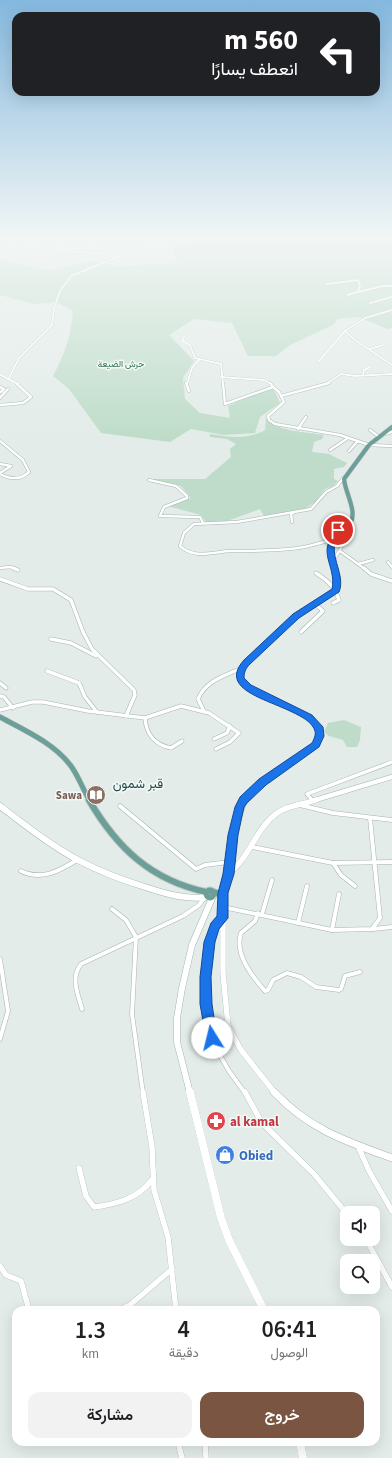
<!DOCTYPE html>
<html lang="ar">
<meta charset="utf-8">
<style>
body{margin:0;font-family:"Source Sans 3",Vazirmatn,sans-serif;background:#f2f2f2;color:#202124;direction:rtl;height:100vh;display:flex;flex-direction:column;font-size:15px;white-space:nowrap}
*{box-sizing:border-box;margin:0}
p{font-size:13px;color:#757577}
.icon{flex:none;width:22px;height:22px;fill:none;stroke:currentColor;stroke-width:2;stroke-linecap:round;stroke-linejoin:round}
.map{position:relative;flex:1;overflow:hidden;direction:ltr}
.drawer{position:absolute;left:12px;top:1306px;width:368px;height:140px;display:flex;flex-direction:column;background:#fff;border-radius:12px;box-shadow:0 4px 16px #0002;direction:rtl}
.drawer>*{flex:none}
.top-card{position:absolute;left:12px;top:12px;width:368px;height:84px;border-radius:12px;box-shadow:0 4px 16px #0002;direction:rtl;background:#202124;color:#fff;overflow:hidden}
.tools{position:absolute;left:340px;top:1206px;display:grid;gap:8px}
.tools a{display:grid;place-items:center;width:40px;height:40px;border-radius:8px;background:#fff;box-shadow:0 4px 16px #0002;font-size:20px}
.pin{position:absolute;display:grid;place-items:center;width:34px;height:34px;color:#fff;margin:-17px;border:2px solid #fff;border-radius:50%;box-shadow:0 1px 4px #0007}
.me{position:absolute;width:44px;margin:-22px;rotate:351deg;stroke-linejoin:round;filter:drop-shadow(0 0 3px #0008)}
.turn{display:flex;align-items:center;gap:14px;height:84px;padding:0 16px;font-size:18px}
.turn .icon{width:52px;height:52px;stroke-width:2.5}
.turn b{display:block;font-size:28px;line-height:34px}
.eta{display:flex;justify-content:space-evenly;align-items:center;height:68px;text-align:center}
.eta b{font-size:24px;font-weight:600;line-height:28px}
.action{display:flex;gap:8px;margin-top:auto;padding:8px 16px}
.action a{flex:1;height:46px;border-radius:12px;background:#7a5541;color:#fff;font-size:16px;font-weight:600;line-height:46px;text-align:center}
.action a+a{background:#f2f2f2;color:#202124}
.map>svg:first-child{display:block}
</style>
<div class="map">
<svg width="392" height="1458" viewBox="0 0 392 1458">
<rect width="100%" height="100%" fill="#e3ece9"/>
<g fill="#bedcc9">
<path d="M165 236H392V328L387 329 359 317 338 319 333 325 290 345 276 356H248L232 323 194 319 169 335 194 361 183 378 185 399 200 413 230 418 228 406 269 388 274 389 280 403 260 417 255 433 224 435 191 429 170 442 101 433 69 389 53 376C65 353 71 337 73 311L56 302 34 304 0 295V260L50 270 90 261 118 266 177 263 171 242Z"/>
<path d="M266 418C277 432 307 432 324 435L322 439 314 442 312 452 329 454 347 463 344 467 334 469V479L338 481 333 486 325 489 315 502 305 509 264 516 260 509 227 521 206 522 201 515 168 506 191 498 181 486 149 479H205L231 457 230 449 236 444 227 439 210 437V434C229 437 248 440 265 430Z"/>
<path d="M344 720 361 727 360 740 357 747H347L343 740 329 736 324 732 328 723Z"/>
</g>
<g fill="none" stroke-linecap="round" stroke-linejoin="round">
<defs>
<g id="minor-far4">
<path d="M4 236 19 251 27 255"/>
<path d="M20 236 44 250 112 254 118 257"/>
<path d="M144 237 147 236"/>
<path d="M29 241 38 237"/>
<path d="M24 243 22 242 27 240"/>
<path d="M54 249 60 245"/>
<path d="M60 249 99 248"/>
<path d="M327 284 358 280 360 285 358 292 383 286H392"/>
<path d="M348 295 357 292"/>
<path d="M370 303 392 297"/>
<path d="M392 310 365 318 345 331 355 340 392 365"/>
<path d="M184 337 182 341 190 345 195 358 221 364 223 384"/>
<path d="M370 349 383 345"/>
<path d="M319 361 345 331"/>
<path d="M363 374 364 370 370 367"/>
<path d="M0 375 18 384"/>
<path d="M221 377 264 380 271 384"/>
<path d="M9 378 19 358 52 325 54 308 60 291 71 276 110 260 157 245 178 244 197 238 171 239 152 236"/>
<path d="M187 384 192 368 199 360"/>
<path d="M326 384 341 374 355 376 392 374"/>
</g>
<g id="minor-far3">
<path d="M186 383 189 391"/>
<path d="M223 383 225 404 273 387 279 392 284 402 268 416 269 420 275 424 340 435 369 445 392 446"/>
<path d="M270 383 273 387"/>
<path d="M0 387 4 389 1 392"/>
<path d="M281 396 329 383"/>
<path d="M0 398 8 389"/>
<path d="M0 405 23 403 31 397 16 383"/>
<path d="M298 429 306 417"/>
<path d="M370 430 378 436"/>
<path d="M384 434 392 432"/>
<path d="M0 441 23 460 29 472C21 480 10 479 0 474"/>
<path d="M330 450 348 438"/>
<path d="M349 451 357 442"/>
<path d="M0 464 11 466 0 473"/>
<path d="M149 480 176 486 187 496V498L164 507 160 516 200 517 203 523"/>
<path d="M292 522 291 514 293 513"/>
<path d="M328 532 337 531 342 527 346 529"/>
<path d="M334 539C324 542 314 545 304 547 281 551 257 551 233 551 215 551 195 560 180 546L184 533 194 524 237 522 311 509 326 492 337 486 344 477"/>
<path d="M340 551 358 564 373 560"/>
<path d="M333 561 341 548"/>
<path d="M388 562 392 567"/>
<path d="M358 564 365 569"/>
<path d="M0 568 10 567 16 569"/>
</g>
<g id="minor-far2">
<path d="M13 568 18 570"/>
<path d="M364 568 371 574 392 581"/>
<path d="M316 573C327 580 335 587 339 600L333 603"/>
<path d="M0 579 28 589H53L71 600 83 632 92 649 134 690 135 695 126 716"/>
<path d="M301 632 323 611 315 604"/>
<path d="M51 639 71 643 96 656"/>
<path d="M47 671 79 683 85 697 97 712"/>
<path d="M0 683 6 688"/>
<path d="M0 696 4 697 13 708"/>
<path d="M0 710 32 702H43L88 711 145 718 181 706 209 713 239 733 230 742 216 749"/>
<path d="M204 711 198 699C206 680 225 676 242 668"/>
<path d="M145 718C146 734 155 745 171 748L182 741"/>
<path d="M214 739 227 733 230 726"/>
<path d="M312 800 307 794 392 762"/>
</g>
<g id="minor-far1">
<path d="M300 805 333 813 392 820"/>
<path d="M120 806 196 869 205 865 229 862"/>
<path d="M252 847 333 863 392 862"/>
<path d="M333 863 341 875 355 886"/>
<path d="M21 871C42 881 59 871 77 860"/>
<path d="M223 907 332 930 372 929 380 918 370 818"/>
<path d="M112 909 126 920 136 937 132 1014 143 1093"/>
<path d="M258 913 255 921 241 933C234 954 252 976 265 991L268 990 273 980 287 973 301 977 316 987 339 990 341 989 345 976 360 972"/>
<path d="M262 914 272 880"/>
<path d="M222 917 211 933 206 977V1004L214 1045 229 1071 245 1093"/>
<path d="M298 923 307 886"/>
<path d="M373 929 392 927"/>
<path d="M332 930 339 894"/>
<path d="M0 959 8 1011 0 1039"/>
<path d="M82 1009C78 994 70 978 81 964L183 916 199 905 204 898"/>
</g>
<g id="minor">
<path d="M143 1092 152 1147 154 1190 168 1237 176 1310"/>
<path d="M245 1092 262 1123 314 1174 347 1214"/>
<path d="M358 1146 369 1171 392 1211"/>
<path d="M79 1168 86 1196 94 1207C117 1204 137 1199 152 1180"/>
<path d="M366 1239 392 1287"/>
<path d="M0 1266 6 1275 21 1281 29 1310"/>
<path d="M120 1310 130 1305 172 1269"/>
<path d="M178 1442 182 1458"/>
<path d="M205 1442 206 1458"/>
</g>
<path id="tertiary-far2" d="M312 801 392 777"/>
<g id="tertiary-far1">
<path d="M228 874C250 858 255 829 277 813 286 806 304 804 316 800"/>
<path d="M223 893V973L228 1026 241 1050 275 1093"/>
</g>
<path id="tertiary" d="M274 1092C309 1129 345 1141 392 1158"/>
<g id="secondary-far1">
<path d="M0 806C25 825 50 845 78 860 99 871 122 880 145 887 166 894 187 900 208 897"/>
<path d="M190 1093 177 1042V1018L182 988 192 945 213 896"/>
</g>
<g id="secondary">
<path d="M190 1092 221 1218 229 1240 264 1310"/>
<path d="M300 1442 303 1458"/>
</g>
<path id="primary-far2" d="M335 569 331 553V544C335 536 343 532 349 525 359 513 345 493 344 479L369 445 392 427"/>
<g id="primary-far1">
<path d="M0 717C24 730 54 743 71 766 79 777 83 790 90 801"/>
<path d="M243 801 262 782 315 745 320 736 317 726 309 718 248 687 240 679 242 668 296 616 336 590 338 580 335 568"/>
</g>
<g id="primary">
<path d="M89 800C117 848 151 880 206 892"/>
<circle cx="210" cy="894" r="3.5"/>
<path d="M213 892 220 894 224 892 234 827 244 800"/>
</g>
</defs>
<use href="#minor-far4" stroke="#a6b4b1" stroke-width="2.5"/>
<use href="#minor-far3" stroke="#a6b4b1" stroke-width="3.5"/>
<use href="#minor-far2" stroke="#a6b4b1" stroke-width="4.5"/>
<use href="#minor-far1" stroke="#a6b4b1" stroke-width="5"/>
<use href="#minor" stroke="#a6b4b1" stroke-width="6"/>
<use href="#tertiary-far2" stroke="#a6b4b1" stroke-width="5.5"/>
<use href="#tertiary-far1" stroke="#a6b4b1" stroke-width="6"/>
<use href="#tertiary" stroke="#a6b4b1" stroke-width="8"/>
<use href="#secondary-far1" stroke="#a2b7b2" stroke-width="7"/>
<use href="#secondary" stroke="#a2b7b2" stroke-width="8"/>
<use href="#primary-far2" stroke="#c2c8c8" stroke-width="5"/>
<use href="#primary-far1" stroke="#c2c8c8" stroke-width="6"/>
<use href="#primary" stroke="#c2c8c8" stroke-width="8"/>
<use href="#minor-far4" stroke="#fff" stroke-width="2"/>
<use href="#minor-far3" stroke="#fff" stroke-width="2.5"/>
<use href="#minor-far2" stroke="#fff" stroke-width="3.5"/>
<use href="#minor-far1" stroke="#fff" stroke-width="4"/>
<use href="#minor" stroke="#fff" stroke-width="5.5"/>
<use href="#tertiary-far2" stroke="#fff" stroke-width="4.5"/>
<use href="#tertiary-far1" stroke="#fff" stroke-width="5.5"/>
<use href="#tertiary" stroke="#fff" stroke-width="7"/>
<use href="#secondary-far1" stroke="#fff" stroke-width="6"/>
<use href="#secondary" stroke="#fff" stroke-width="8"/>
<use href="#primary-far2" stroke="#6b9f97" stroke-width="4"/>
<use href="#primary-far1" stroke="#6b9f97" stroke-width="5"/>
<use href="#primary" stroke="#6b9f97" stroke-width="6"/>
</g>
<linearGradient id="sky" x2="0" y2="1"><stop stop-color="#84b8de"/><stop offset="0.54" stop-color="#f2f6f5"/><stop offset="1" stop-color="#f2f6f5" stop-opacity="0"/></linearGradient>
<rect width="392" height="440" fill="url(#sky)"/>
<path fill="#1a73e8" stroke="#114b97" d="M342 525 350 528C346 533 339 537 336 542 329 555 346 576 339 592L299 618 250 664C246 668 244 672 244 678L251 685 312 715 323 727 324 736 319 747 266 785 247 803 244 807 238 835 234 874 228 893V918L219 929 215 942 211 977 212 1004 217 1038 216 1042 212 1044 207 1042 206 1038 200 1004V977L204 942 211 923 217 916 218 893 223 874 228 835 235 807 240 797 259 779 312 743C314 739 316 735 315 731 307 703 209 699 244 660L293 614 332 589C337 566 315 551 337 532L335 530Z"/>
<defs>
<symbol id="library-disc" viewBox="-11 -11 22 22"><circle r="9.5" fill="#8d6e63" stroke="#f4f9f7"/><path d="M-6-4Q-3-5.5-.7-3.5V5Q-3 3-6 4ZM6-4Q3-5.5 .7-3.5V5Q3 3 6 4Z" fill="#fff"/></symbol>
<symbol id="pharmacy-disc" viewBox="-11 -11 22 22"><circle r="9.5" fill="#e0444e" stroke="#f4f9f7"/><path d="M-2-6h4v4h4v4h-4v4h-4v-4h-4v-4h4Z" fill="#fff"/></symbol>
<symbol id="shop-disc" viewBox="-11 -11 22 22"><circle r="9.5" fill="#3f7fe0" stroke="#f4f9f7"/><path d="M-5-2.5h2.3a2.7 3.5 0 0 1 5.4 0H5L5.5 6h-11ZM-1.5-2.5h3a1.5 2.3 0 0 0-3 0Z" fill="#fff"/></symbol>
</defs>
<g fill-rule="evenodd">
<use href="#library-disc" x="85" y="784" width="22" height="22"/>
<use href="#pharmacy-disc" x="205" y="1110" width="22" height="22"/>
<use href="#shop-disc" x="214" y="1144" width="22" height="22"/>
</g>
<g text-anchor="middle" stroke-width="3" stroke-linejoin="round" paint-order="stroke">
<g font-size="9" fill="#317151" stroke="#f4f9f7">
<text x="121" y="367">حرش الضيعة</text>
</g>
<g font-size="11" font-weight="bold" fill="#785e54" stroke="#f4f9f7" text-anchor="end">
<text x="82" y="799">Sawa</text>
</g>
<g font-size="13" fill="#214d48" stroke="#f4f9f7">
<text x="138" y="788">قبر شمون</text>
</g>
<g font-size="13" font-weight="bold" fill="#be3a42" stroke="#f4f9f7" text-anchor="start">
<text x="230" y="1126">al kamal</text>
</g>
<g font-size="13" font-weight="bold" fill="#366cbe" stroke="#f4f9f7" text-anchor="start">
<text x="239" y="1160">Obied</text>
</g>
</g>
</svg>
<div class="tools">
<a><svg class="icon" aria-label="sound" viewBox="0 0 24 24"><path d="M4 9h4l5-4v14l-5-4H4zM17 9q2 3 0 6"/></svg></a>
<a><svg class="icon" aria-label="search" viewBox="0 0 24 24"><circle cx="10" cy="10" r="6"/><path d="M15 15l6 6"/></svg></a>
</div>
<div class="pin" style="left:338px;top:530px;background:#d93025"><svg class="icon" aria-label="arrive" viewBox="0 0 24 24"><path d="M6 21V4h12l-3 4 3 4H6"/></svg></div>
<svg class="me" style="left:212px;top:1038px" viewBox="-20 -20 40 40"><circle r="19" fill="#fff"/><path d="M0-13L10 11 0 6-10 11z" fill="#1a73e8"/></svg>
<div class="top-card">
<div class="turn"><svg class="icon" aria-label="left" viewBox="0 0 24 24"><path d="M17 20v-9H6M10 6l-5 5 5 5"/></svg><div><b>560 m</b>انعطف يسارًا</div></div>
</div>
<section class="drawer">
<div class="eta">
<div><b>06:41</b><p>الوصول</p></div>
<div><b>4</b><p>دقيقة</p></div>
<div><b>1.3</b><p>km</p></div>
</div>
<div class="action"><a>خروج</a><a>مشاركة</a></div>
</section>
</div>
